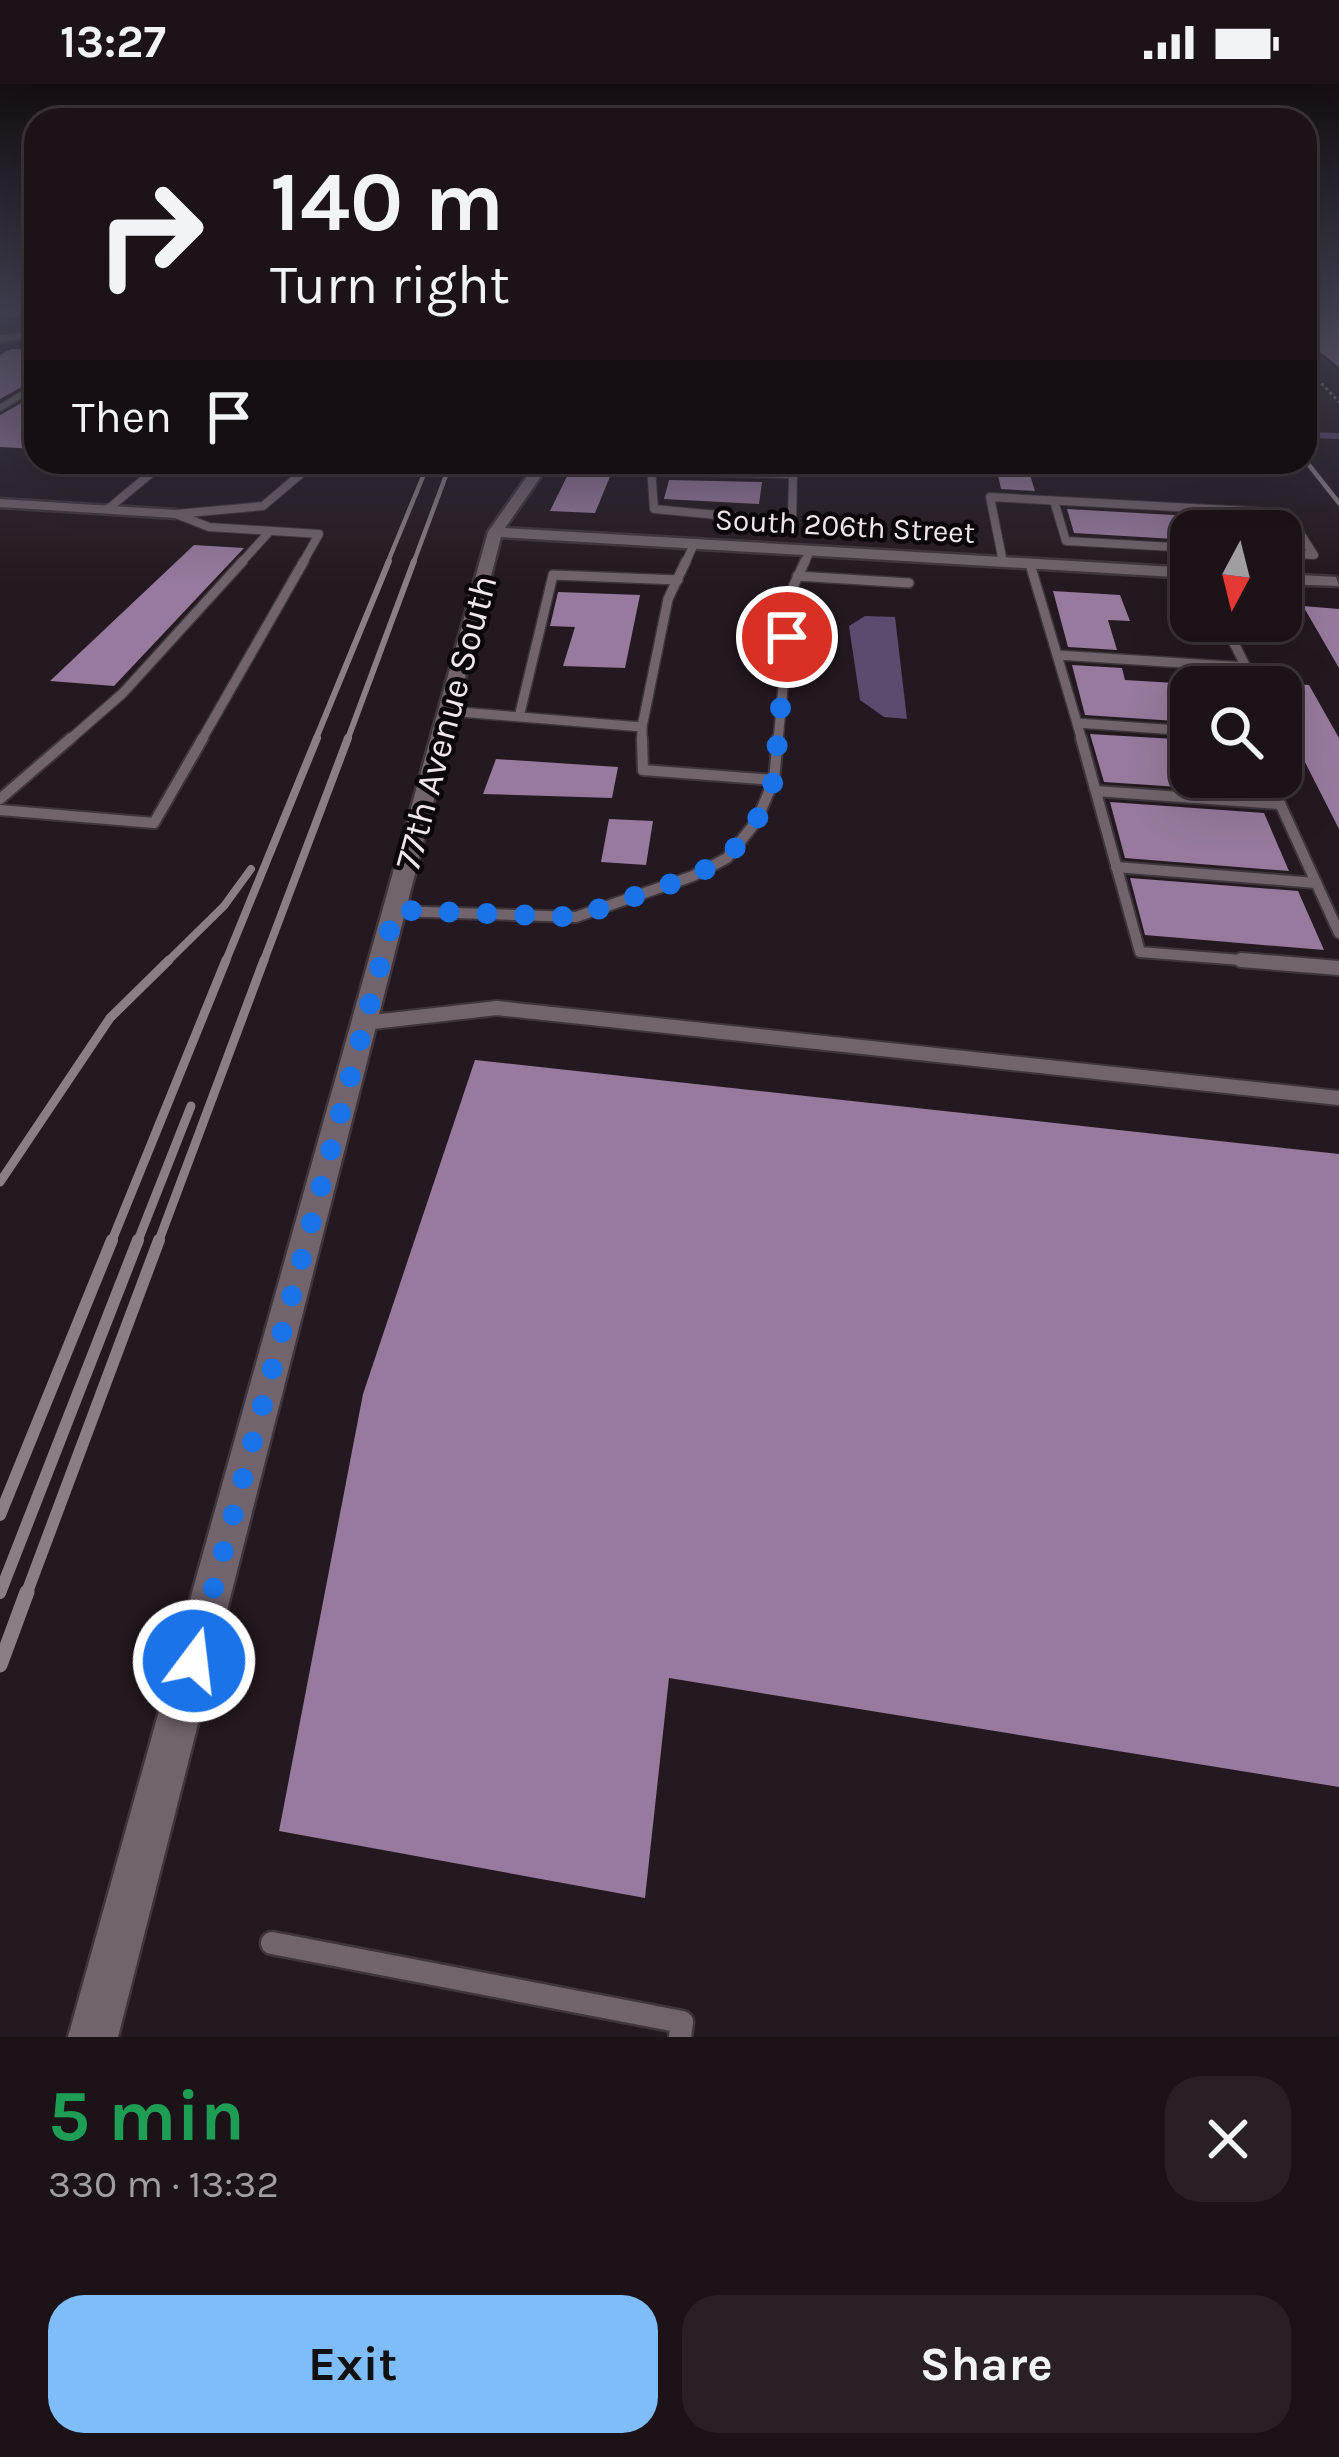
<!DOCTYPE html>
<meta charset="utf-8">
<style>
body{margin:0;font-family:Karla,sans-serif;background:#282025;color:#f1f3f6;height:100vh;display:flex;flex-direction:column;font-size:45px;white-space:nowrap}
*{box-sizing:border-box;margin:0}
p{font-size:39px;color:#a09ea2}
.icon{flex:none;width:66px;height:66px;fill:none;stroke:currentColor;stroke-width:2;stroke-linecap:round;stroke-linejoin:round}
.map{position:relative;height:1953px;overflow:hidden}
.panel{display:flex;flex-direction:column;background:#1b1318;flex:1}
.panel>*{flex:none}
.banner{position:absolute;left:24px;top:24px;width:1293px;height:366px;border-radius:36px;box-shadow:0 12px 48px #0002,0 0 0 3px #393237;background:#1b1318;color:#f1f3f6;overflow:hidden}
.needle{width:78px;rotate:187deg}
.controls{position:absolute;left:1170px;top:426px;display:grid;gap:24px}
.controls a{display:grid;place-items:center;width:132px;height:132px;border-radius:24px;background:#1b1318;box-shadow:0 12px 48px #0002,0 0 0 3px #393237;font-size:60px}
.pin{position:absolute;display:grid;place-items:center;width:102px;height:102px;color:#fff;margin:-51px;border:6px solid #fff;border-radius:50%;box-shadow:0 3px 12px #0007}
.me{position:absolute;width:132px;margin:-66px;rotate:15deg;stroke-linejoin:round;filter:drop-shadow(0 0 9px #0008)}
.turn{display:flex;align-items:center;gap:42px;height:252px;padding:0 48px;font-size:54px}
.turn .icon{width:156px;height:156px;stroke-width:2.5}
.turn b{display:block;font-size:84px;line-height:102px}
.then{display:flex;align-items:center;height:114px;padding:0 48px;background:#0003;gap:24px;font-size:45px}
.round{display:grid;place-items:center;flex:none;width:126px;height:126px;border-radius:36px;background:#282025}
.headline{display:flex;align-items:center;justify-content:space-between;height:204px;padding:0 48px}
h1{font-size:72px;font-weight:700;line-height:90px;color:#1e9e55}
.primary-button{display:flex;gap:24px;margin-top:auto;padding:24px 48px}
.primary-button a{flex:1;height:138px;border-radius:36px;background:#7fbdf9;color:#111;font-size:48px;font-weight:700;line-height:138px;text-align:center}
.primary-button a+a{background:#282025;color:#f1f3f6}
.status{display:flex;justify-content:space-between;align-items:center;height:84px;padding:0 60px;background:#1b1318;direction:ltr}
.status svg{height:33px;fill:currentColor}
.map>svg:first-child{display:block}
</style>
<div class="status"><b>13:27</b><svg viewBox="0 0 49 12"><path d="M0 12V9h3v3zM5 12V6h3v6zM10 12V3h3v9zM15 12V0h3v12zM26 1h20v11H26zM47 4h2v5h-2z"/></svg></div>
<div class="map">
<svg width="1339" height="1953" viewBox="0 0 1339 1953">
<rect width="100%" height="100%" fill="#241920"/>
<path fill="#5a4b6f" d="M865 532 895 533 907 635 884 633 860 616 849 542Z"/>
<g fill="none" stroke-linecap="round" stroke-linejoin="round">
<path stroke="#5a4b6f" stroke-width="6" d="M1305 351 1339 352"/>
</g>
<g fill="#977a9d">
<path d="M1305 227H1339V283L1305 256Z"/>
<path d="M11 265 36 266V295L0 315V271Z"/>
<path d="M36 311V365L0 363V331Z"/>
<path d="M574 378H616L595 429 550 427Z"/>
<path d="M995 378H1026L1035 407 1001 405Z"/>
<path d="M669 396 762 398 759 420 664 415Z"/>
<path d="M1067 425 1191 432V456L1074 449Z"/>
<path d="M194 461 244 464 114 602 50 597Z"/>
<path d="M1053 507 1120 511 1130 537 1108 536 1117 566 1068 563Z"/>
<path d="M558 508 640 511 625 584 563 582 575 543 550 542Z"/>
<path d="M1303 522 1339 525V584Z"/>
<path d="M1072 581 1122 584 1125 596 1191 600V638L1085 631Z"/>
<path d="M1281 599 1309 601 1339 654V745L1281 631Z"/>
<path d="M1090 650 1191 656V693H1248L1255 708 1104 698Z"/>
<path d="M496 675 618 683 612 714 483 710Z"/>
<path d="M1110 718 1264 729 1289 787 1125 774Z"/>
<path d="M609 735 653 737 646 781 601 778Z"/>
<path d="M1130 794 1298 807 1324 866 1145 851Z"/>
<path d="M475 976 1339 1070V1703L669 1594 645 1814 279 1747 363 1310Z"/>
</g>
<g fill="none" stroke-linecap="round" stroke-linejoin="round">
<defs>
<path id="lane-far5" d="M0 324 36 302"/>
<g id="lane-far4">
<path d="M641 378 651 383 654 425 792 438 793 390 652 387"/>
<path d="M1054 417 1066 457 1191 464"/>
<path d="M108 425 156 385 172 378"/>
<path d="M176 430 263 422 315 378"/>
<path d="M176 430 209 443 319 450 302 480"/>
<path d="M1003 478 990 413 1287 429 1314 471 1281 469"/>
<path d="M240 480 270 447"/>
<path d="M685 480 694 460"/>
<path d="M804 480 810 467"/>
</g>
<g id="lane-far3">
<path d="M1030 480 1057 571 1246 583 1223 537"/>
<path d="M797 492 909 499"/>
<path d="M1057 571 1077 639 1191 647"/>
<path d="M1246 583 1254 603"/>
<path d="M448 627 642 643 668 515 686 477"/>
<path d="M519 633 553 491 678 496"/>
<path d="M1077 639 1082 657"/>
<path d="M642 643V657"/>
<path d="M68 657 123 609 243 477"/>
<path d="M201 657 304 477"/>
<path d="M778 657 792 505 805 477"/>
</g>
<g id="lane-far2">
<path d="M642 654 643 686 774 696 778 654"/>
<path d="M1081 654 1140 868 1278 879"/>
<path d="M1268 693 1339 849"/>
<path d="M1096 707 1280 720"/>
<path d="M0 715 71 654"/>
<path d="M0 726 154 739 203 654"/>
<path d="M1116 783 1316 799"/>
<path d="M395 827 576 833 693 792 727 774 756 738 774 696"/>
</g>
<g id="lane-far1">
<path d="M1241 876 1339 884"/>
<path d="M364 939 497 924 1339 1014"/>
</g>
<path id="lane" d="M272 1859 682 1938 680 1953"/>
<g id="street">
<path d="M0 227H36V233L0 232Z"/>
<path d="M36 248V254L0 257V251Z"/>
<path d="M537 378H551L505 444 1191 484V494L501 453 118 1953H68L488 448Z"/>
<path d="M0 415 176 426 183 430 176 434 0 423Z"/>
<path d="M1281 490 1336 493 1339 502 1281 500Z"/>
</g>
</defs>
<use href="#lane-far5" stroke="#3f363c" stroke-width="8"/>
<use href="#lane-far4" stroke="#3f363c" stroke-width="10"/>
<use href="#lane-far3" stroke="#3f363c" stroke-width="12"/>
<use href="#lane-far2" stroke="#3f363c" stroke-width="14"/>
<use href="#lane-far1" stroke="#3f363c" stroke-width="18"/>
<use href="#lane" stroke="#3f363c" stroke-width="27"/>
<use href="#street" stroke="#3f363c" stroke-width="5"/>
<path stroke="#8a8086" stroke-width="3" stroke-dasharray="3 3" stroke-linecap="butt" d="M1305 282 1339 318"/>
<use href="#lane-far5" stroke="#71646c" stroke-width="6"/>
<use href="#lane-far4" stroke="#71646c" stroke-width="8"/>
<use href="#lane-far3" stroke="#71646c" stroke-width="9"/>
<use href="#lane-far2" stroke="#71646c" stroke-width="10"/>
<use href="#lane-far1" stroke="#71646c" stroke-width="14"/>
<use href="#lane" stroke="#71646c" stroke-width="22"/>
<use href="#street" fill="#71646c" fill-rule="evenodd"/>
<g stroke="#897f85" stroke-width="4.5">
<path d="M1305 376 1339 419"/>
<path d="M387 480 429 378"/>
<path d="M413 480 451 378"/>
</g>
<g stroke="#897f85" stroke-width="6">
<path d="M315 657 389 477"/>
<path d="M347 657 414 477"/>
</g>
<g stroke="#897f85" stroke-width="8">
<path d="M166 879 224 822 251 785"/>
<path d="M225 879 317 654"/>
<path d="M263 879 348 654"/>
</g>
<g stroke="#897f85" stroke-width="9">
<path d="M0 1098 110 934 169 876"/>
<path d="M111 1159 226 876"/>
<path d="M137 1159 191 1022"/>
<path d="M158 1159 264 876"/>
</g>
<g stroke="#897f85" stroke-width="12">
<path d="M0 1431 112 1156"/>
<path d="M0 1509 138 1156"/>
<path d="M26 1511 159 1156"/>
</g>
<path stroke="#897f85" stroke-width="15" d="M0 1581 27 1508"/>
</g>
<linearGradient id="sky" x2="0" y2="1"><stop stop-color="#140e12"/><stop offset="0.45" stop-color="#3f3e4e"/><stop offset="1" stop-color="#3f3e4e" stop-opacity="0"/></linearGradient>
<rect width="1339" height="500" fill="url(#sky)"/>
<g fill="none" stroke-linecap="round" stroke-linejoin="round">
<path stroke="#1a73e8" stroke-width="21" stroke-dasharray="0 37.8" d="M194 1577 395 826 576 833 693 792 727 774 756 738 774 696 787 553"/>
</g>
<g text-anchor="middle" stroke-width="9" stroke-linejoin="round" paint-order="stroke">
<g font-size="30" fill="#efe6ec" stroke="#0a0609">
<text transform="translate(845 442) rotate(3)" y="10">South 206th Street</text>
</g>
<g font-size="36" fill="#efe6ec" stroke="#0a0609">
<text transform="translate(445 638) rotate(-75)" y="13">77th Avenue South</text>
</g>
</g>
</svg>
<div class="controls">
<a><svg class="needle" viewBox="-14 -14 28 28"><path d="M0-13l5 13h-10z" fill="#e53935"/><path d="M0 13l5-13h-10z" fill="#a09ea2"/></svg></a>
<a><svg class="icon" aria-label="search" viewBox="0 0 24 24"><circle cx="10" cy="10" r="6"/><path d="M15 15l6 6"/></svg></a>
</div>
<div class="pin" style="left:787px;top:553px;background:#d93025"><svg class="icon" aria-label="arrive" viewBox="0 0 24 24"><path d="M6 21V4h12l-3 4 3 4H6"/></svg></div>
<svg class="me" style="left:194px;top:1577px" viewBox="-20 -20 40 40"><circle r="17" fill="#1a73e8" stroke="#fff" stroke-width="3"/><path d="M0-11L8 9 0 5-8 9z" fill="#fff"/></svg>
<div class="banner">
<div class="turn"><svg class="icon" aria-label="right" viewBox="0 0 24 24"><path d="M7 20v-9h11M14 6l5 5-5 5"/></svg><div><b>140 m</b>Turn right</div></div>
<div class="then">Then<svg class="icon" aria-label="arrive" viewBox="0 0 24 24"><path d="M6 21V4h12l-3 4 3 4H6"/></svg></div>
</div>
</div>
<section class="panel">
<div class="headline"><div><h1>5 min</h1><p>330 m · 13:32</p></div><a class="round"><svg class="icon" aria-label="close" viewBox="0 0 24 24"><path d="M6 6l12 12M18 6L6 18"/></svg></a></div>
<div class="primary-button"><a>Exit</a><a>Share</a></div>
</section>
